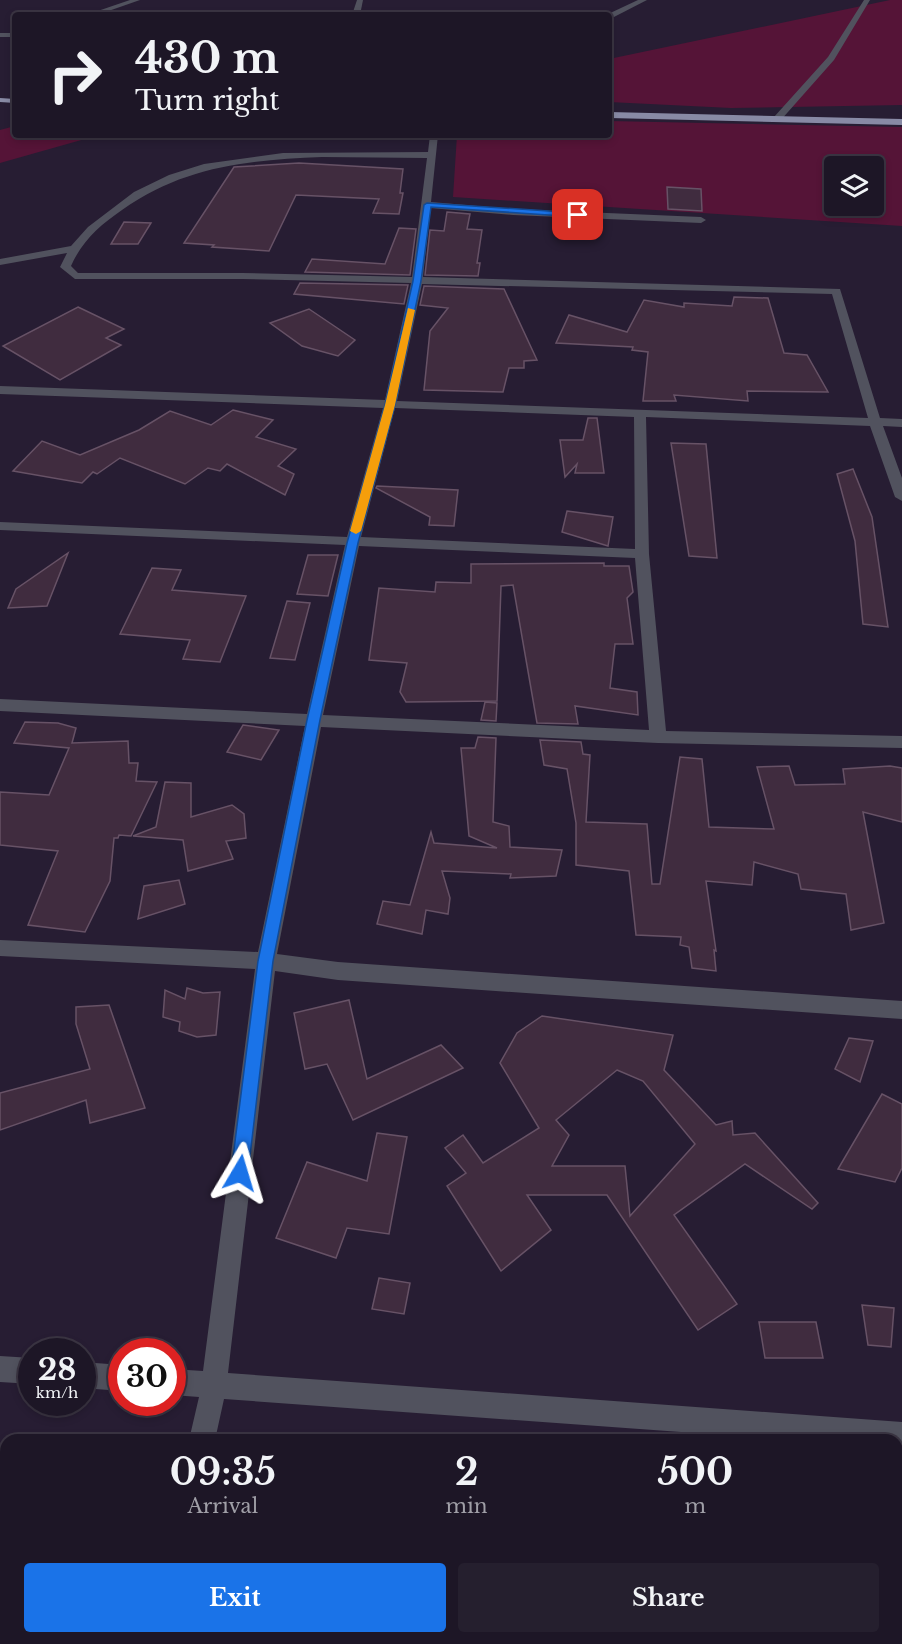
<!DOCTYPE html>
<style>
body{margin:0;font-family:"Libre Baskerville",serif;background:#251f2e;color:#f1f3f6;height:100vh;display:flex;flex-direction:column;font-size:22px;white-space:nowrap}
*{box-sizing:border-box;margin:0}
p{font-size:20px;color:#a09fa7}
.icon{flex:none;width:33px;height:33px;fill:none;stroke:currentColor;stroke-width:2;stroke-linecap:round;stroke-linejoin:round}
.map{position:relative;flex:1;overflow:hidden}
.drawer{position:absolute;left:0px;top:1434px;width:903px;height:210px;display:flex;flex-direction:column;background:#1d1626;border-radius:18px 18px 0 0;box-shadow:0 3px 9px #0003,0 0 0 2px #3b3543}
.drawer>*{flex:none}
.hud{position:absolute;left:12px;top:12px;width:600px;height:126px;border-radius:6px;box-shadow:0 3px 9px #0003,0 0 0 2px #3b3543;background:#1d1626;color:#f1f3f6;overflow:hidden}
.buttons{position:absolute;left:824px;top:156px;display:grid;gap:12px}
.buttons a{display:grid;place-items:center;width:60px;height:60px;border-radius:6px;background:#1d1626;box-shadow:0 3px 9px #0003,0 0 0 2px #3b3543;font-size:30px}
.speed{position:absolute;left:18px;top:1338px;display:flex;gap:12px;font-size:30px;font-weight:700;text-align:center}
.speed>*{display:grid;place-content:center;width:78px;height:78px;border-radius:50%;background:#1d1626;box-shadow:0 3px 9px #0003,0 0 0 2px #3b3543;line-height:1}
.speed small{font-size:15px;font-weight:400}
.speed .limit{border:9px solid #d22;background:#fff;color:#111}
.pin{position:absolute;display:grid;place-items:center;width:51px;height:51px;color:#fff;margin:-26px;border-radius:12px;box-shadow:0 3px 9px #0006}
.me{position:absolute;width:66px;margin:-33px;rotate:7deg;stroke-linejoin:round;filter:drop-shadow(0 0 4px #0008)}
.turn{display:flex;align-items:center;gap:21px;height:126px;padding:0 24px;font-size:27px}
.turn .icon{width:78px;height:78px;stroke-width:2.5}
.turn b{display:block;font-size:42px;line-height:51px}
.eta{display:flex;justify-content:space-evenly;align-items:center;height:102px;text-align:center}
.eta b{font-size:36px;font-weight:800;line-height:42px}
.primary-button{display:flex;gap:12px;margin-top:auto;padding:12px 24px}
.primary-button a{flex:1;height:69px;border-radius:6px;background:#1a73e8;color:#fff;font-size:24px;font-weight:800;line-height:69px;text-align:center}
.primary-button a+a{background:#251f2e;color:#f1f3f6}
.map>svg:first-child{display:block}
</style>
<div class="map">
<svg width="902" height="1644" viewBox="0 0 902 1644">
<rect width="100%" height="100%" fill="#271d33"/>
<g fill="#551437" fill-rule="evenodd">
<path d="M890 0H902V105L731 108 609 102V59Z"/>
<path d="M609 121 902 127V226L453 197 457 135H609ZM834 166H873V206H834Z"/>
<path d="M15 126V135H99L0 163V130Z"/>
</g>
<g fill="#402c3f" stroke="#675266" stroke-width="1.5" fill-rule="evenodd">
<path d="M299 163 403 169 400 193H403L399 214 373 213 379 199 296 195 269 251 212 247 214 245 184 243 234 167Z"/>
<path d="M667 187 701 189 702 211 668 209Z"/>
<path d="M447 212 470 214 467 229 482 230 477 263H480L478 276 425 275 430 230 444 231Z"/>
<path d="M124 222 151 223 138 244H111Z"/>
<path d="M399 228 416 229 410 275 305 272 312 259 385 264Z"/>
<path d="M300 283 408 285 404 304 294 294Z"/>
<path d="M424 286 504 289 537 360 524 361V368H509L503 392 424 390 430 331 448 308 420 305Z"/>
<path d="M734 297 768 298 784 353 807 355 828 392 747 391 748 401 674 395 676 401H643L648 352 632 350 633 347 556 343 569 315 627 332 644 300 684 307V303L732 306Z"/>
<path d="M78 307 124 329 106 338 121 345 60 380 3 346Z"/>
<path d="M309 309 355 340 338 356 302 346 270 323Z"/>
<path d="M233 410 273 420 256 437 296 449 278 466 294 474 285 495 227 464 220 471 208 468 185 484 120 458 97 474 93 472 82 483 13 471 42 441 80 455 139 430 170 411 211 425Z"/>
<path d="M588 418H597L604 473H575L577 464 565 477 560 440H583Z"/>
<path d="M671 443 706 444 717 558 689 556Z"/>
<path d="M853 469 872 517 888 627 863 624 855 541 837 474Z"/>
<path d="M377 486 458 490 454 526 429 525 430 517 376 488Z"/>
<path d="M567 511 613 517 608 546 562 532Z"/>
<path d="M68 553 47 606 8 608 16 589Z"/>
<path d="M308 555H338L328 596 297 594Z"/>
<path d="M604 563V566H629L633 592 627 598 633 644H615L610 688 637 692 638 715 575 706 578 724 537 723 513 585 501 586 497 701 406 702 400 692 407 663 369 660 379 588 435 592 436 582 471 583V564Z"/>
<path d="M152 568 181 570 172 590 246 596 220 662 183 659 190 640 120 634Z"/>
<path d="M287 601 310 603 295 660 270 658Z"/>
<path d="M485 702 497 703 496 721 481 720Z"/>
<path d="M25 722 58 723 76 728 72 743 128 741 129 763H138L136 781 157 782 131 836 119 835 118 838H114L110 881 85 932 28 925 58 851 0 845V792L49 795 69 748 14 743Z"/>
<path d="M243 725 279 730 261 760 227 752Z"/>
<path d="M478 737 496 738 493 822 509 826 510 847 562 850 556 876 510 878 511 874 442 871 450 898 448 914 426 910 422 934 377 924 383 901 410 905 431 832 434 843 497 848 469 836 461 748H475Z"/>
<path d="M540 740 581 742 583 754 590 755 586 822 647 824 652 884H660L680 757 702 759 709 827 774 829 757 767 789 766 795 785 845 784 843 769 890 766 902 768V822L863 812 884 923 851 930 846 894 801 889 798 874 754 862 752 885 706 881 716 951 714 950 716 971 692 968 689 947 680 945 681 937 636 935 629 871 576 865V823L567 769 544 765Z"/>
<path d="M165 782 191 783V817L232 805 244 814 246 838 226 841 233 859 188 871 183 840 133 836 156 827Z"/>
<path d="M179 880 185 904 138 919 144 886Z"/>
<path d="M187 988 203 993 220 992 216 1035 197 1037 179 1031 180 1022 163 1017 165 990 185 999Z"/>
<path d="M349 1000 367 1079 441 1045 463 1068 353 1120 327 1064 305 1069 294 1013Z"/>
<path d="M109 1005 145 1108 90 1123 86 1100 0 1130V1093L90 1069 76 1024V1007Z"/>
<path d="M542 1016 673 1035 664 1070 716 1125 732 1121 733 1135 755 1133 818 1203 812 1209 745 1164 674 1215 737 1304 698 1330 607 1195H527L551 1230 501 1271 447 1186 466 1173 445 1148 463 1135 483 1163 539 1128 500 1063 517 1033ZM617 1070 643 1081 695 1144 630 1216 625 1166H552L569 1135 556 1120Z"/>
<path d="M849 1038 873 1041 860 1082 835 1069Z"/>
<path d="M882 1094 902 1104V1168L895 1182 838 1169Z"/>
<path d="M377 1133 407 1137 389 1234 347 1228 336 1258 276 1238 307 1162 367 1181Z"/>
<path d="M379 1278 410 1283 404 1314 372 1309Z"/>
<path d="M862 1305 894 1308 891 1347 868 1345Z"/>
<path d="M759 1322H816L823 1358H765Z"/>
</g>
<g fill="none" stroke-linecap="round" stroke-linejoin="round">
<g fill="#51525e" fill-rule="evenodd">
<path d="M130 0H140L97 15H86Z"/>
<path d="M357 0H363L360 15H352Z"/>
<path d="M638 0H647L612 18 606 15Z"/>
<path d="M864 0H870L834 60 780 121H774V117L828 57Z"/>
<rect x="0" y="33" width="15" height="4"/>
<path d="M430 135H438L431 202 513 209 701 217 706 220 701 223 513 215 430 208 423 277 840 289 880 418 902 419V427L883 426 902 478V501L895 497 870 426 646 417 649 554 666 731 902 736V748L658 743 321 727 277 954 338 962 902 1001V1019L338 980 275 971 228 1373 902 1422V1448H897V1440H791L224 1399 215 1440H189L199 1397 172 1395V1369L203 1371 255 969 0 956V940L258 952 305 726 0 711V699L307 714 345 545 0 530V522L347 537 383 408 0 394V386L385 400 411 283 242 279H75L60 267 67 253 0 265V259L71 246 88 227 134 192 169 175 204 164 283 153 428 152ZM322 157 427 158 412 277 242 273H78L71 266C82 241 100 225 122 210 184 166 248 160 322 157ZM422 284 832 294 868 418 397 401ZM395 408 634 417 635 549 361 537ZM359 546 635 558 649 730 323 715Z"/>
<path d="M0 1356 32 1358V1384L0 1382Z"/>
<path d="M82 1362 122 1365V1391L82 1388Z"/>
<path d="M147 1638H177L176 1644H146Z"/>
</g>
<g fill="#888aa5" fill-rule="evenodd">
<path d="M0 98 15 99V103L0 102Z"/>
<path d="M609 112 902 119V125L609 118Z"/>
</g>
</g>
<path fill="#1a73e8" stroke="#114b97" stroke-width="1.5" d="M427 203 578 213 582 215 578 217 431 207 421 281 395 405 358 543 320 720 273 961 248 1173 246 1179 240 1181 234 1179 231 1173 258 961 307 720 347 543 385 405 413 281 424 205Z"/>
<path fill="#f59e0b" d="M408 308 415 310 395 405 361 531 356 534 350 531 385 405Z"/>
</svg>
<div class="buttons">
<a><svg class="icon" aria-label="layers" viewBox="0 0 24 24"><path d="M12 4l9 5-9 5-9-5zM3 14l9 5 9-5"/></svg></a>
</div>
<div class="speed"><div>28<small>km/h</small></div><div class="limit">30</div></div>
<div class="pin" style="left:578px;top:215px;background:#d93025"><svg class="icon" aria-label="arrive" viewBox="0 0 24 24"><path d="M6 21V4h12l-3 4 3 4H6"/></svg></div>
<svg class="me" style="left:240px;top:1173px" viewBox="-20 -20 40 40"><path d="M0-17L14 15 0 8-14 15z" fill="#1a73e8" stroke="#fff" stroke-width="4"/></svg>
<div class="hud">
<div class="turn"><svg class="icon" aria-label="right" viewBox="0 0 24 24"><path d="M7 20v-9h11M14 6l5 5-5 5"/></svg><div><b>430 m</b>Turn right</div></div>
</div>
<section class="drawer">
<div class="eta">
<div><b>09:35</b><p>Arrival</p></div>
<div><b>2</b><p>min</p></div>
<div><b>500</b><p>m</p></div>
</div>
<div class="primary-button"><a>Exit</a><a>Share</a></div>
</section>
</div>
